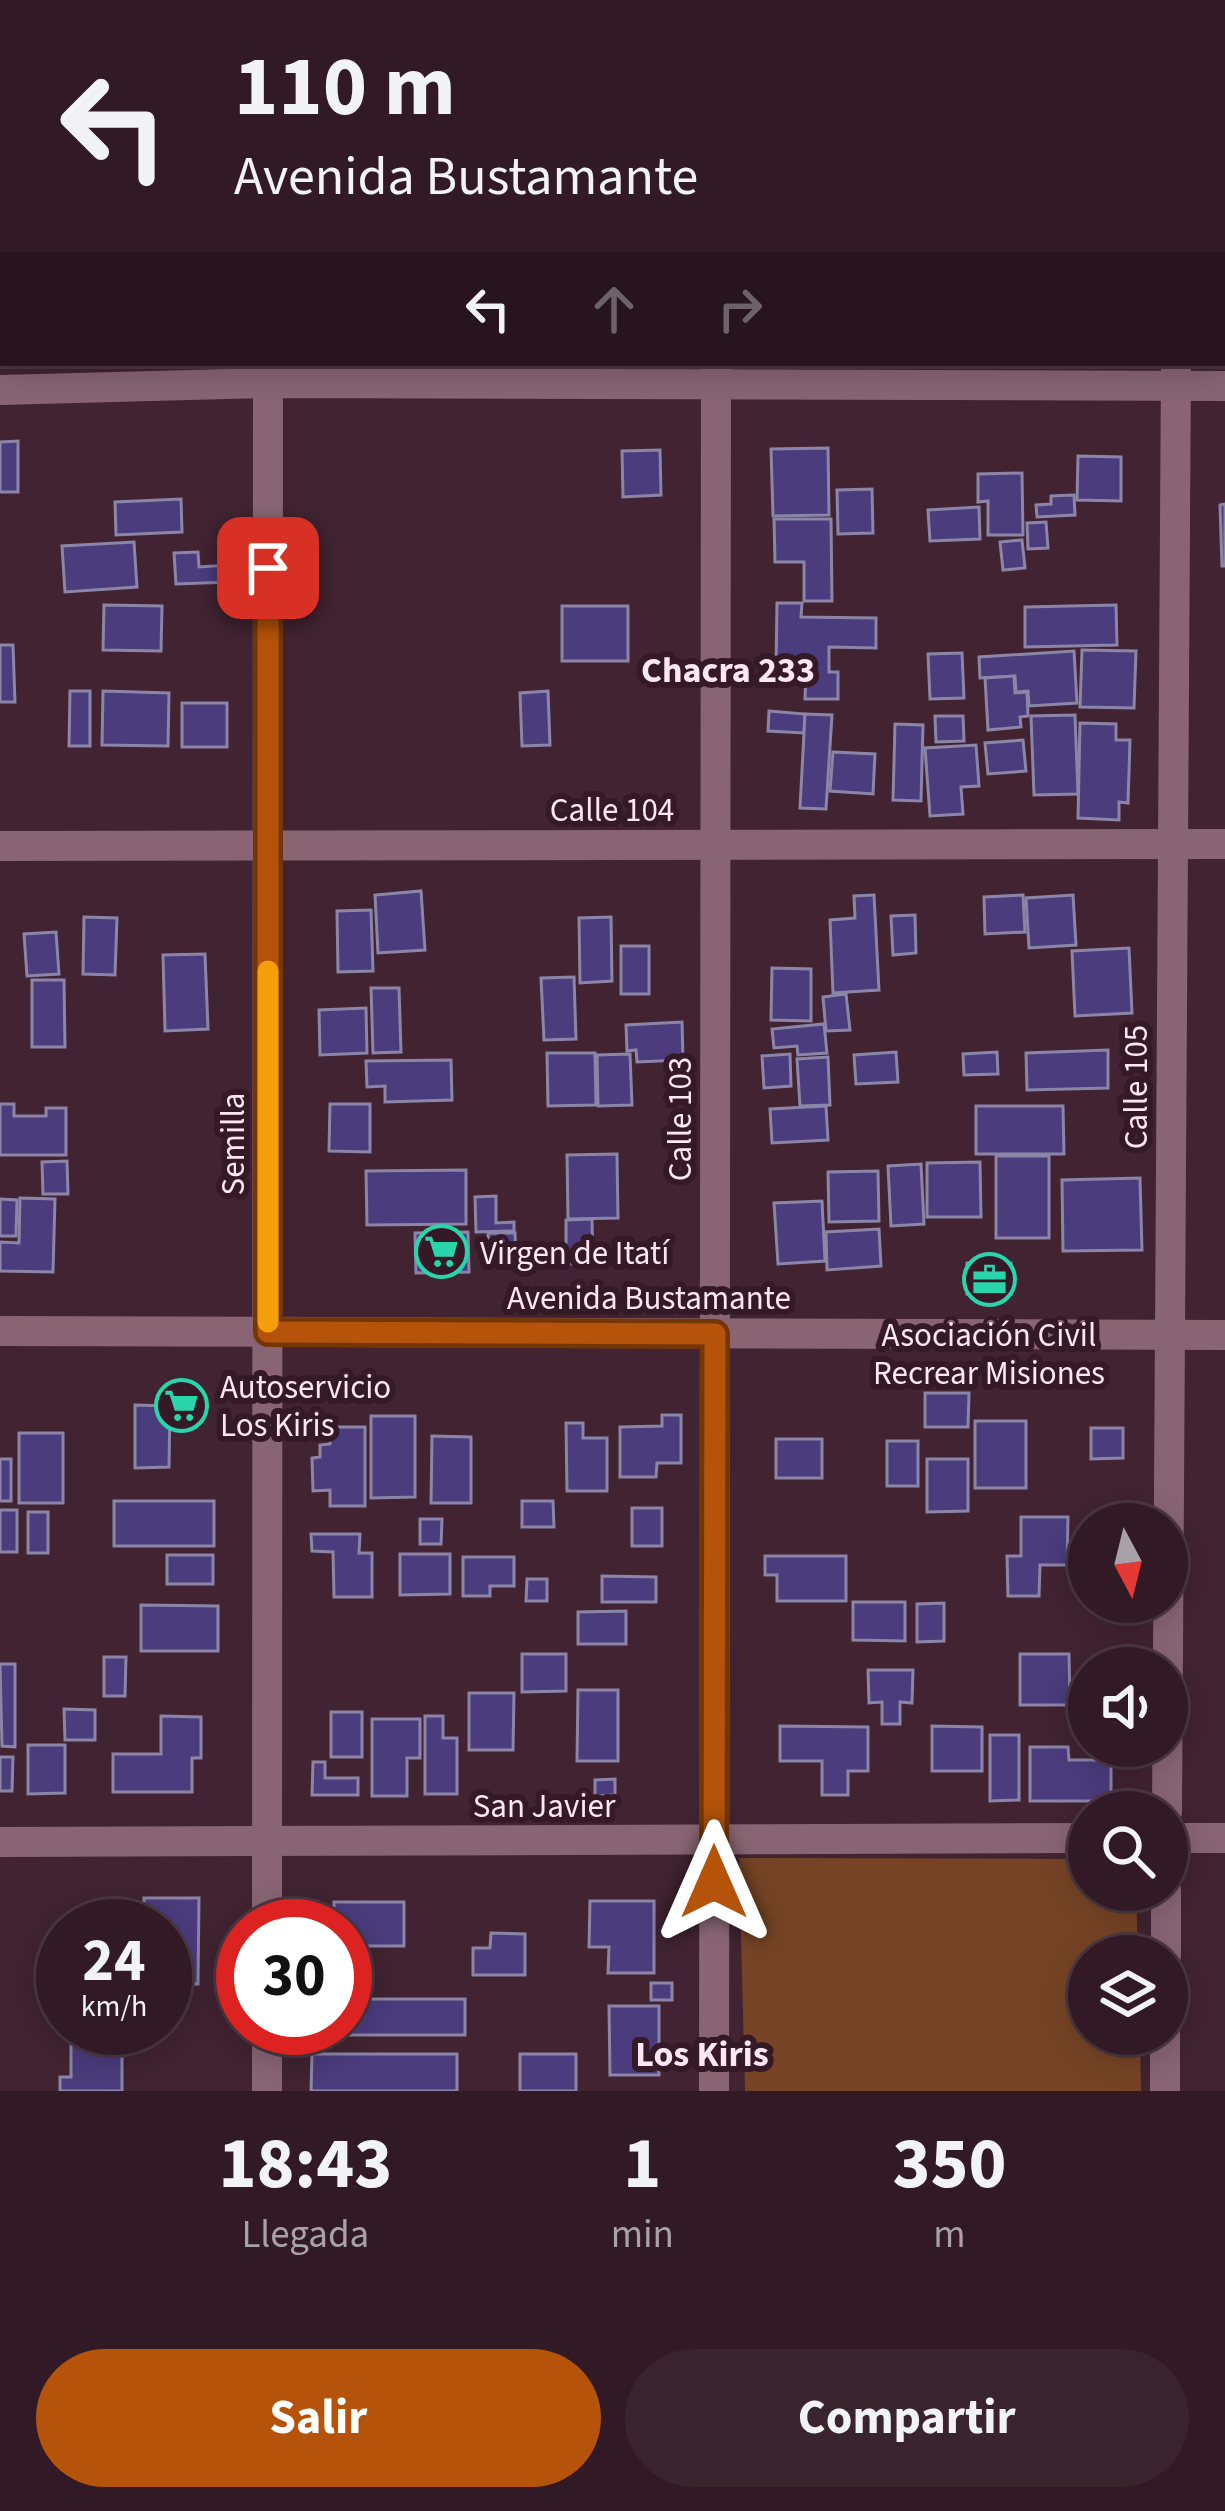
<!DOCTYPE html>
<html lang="es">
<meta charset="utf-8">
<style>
body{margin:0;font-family:"Source Sans 3",sans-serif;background:#39232d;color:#f1f3f6;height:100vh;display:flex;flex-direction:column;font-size:45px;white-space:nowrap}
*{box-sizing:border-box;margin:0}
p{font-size:39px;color:#a8a1a7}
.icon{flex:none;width:66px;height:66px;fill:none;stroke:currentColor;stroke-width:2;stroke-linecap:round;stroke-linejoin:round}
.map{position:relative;height:2091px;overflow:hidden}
.side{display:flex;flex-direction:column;background:#311a25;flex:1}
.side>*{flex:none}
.banner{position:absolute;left:0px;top:0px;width:1227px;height:366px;box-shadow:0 6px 30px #0003,0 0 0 3px #4c3842;background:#311a25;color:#f1f3f6;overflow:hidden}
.needle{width:78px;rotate:173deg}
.fabs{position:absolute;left:1068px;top:1503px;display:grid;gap:24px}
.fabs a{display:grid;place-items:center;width:120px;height:120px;border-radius:50%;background:#311a25;box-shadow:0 6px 30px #0003,0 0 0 3px #4c3842;font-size:60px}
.speed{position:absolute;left:36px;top:1899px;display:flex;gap:24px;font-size:60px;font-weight:700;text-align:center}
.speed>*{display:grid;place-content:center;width:156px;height:156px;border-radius:50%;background:#311a25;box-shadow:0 6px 30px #0003,0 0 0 3px #4c3842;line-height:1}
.speed small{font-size:30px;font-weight:400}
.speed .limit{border:18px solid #d22;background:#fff;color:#111}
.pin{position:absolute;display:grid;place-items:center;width:102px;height:102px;color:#fff;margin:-51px;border-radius:24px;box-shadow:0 6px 18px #0006}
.me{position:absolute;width:132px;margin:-66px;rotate:0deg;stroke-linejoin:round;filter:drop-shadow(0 0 9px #0008)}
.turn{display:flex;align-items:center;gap:42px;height:252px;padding:0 36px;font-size:54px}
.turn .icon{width:156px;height:156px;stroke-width:2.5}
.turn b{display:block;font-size:84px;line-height:102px}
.lanes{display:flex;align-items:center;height:114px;padding:0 36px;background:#0003;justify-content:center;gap:60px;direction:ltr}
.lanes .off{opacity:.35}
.eta{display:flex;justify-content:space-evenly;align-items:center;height:204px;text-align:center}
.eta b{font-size:72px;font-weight:700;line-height:84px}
.button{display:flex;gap:24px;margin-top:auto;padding:24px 36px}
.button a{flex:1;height:138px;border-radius:72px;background:#b45309;color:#fff;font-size:48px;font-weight:700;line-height:138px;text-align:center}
.button a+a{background:#39232d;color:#f1f3f6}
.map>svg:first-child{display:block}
</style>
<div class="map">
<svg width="1225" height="2091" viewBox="0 0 1225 2091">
<rect width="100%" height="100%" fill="#412331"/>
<path fill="#764425" d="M739 1858 1089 1859V1890H1136L1138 1956H1089V2034H1140L1141 2091H745Z"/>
<g fill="#4b3c7d" stroke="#8b86a8" stroke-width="3">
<path d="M770 0H875L770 3Z"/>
<path d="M18 441V492H0V442Z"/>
<path d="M828 448 829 515 773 516 771 449Z"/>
<path d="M660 450 661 495 623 497 622 451Z"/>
<path d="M1078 456 1121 457V501L1077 500Z"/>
<path d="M1022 473 1023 535H988V501L978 502V474Z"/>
<path d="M872 489 873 533 838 534 837 490Z"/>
<path d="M1074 495 1075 515 1037 517 1036 505 1051 504V496Z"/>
<path d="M181 499 182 532 116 535 115 502Z"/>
<path d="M1225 504V566H1222L1220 505Z"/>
<path d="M979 507 980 539 930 541 928 510Z"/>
<path d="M774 519H831L832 601H804V562H775Z"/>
<path d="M1046 522 1048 548 1028 549 1027 523Z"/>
<path d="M1022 540 1025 568 1003 570 1000 542Z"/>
<path d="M134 542 137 587 65 592 62 546Z"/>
<path d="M198 552 199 567 230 565 231 582 176 584 174 553Z"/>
<path d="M777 603H802L801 617 876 618V648L829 647V672H838V699H805L806 669 776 668Z"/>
<path d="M104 605 162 606 161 651 103 650Z"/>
<path d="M1116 605 1117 645 1025 647V607Z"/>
<rect x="562" y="606" width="66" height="55"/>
<path d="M0 645H13L15 702H0Z"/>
<path d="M1082 650 1136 651 1134 708 1080 707Z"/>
<path d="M1074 651 1077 703 1029 706 1028 691 1016 692 1015 676 980 678 979 657Z"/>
<path d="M962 653 964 698 930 699 928 654Z"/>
<path d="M1014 676 1015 693 1027 692 1028 716 1020 717 1021 727 988 730 985 678Z"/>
<path d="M70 691H90V746H69Z"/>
<path d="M103 691 169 693 168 746 102 745Z"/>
<path d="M548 691 550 745 522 746 520 693Z"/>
<rect x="182" y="703" width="45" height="44"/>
<path d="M769 711 805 714 804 733 768 731Z"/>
<path d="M805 714 832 715 826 809 800 808Z"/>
<path d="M1075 715 1078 794 1034 795 1031 716Z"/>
<path d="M935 716H963L964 741 936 742Z"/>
<path d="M1080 723 1116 724V740H1130L1128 803 1119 802V820L1078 818Z"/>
<path d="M895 724 923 725 921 801 893 800Z"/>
<path d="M1023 740 1026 771 988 774 985 743Z"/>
<path d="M976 745 979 786 961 787 963 814 930 816 925 748Z"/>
<path d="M833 752 875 754 873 794 830 791Z"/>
<path d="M421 891 425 950 378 953 375 895Z"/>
<path d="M874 895 879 990 833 993 830 920 855 918 854 896Z"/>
<path d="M1023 895 1025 932 985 934 984 897Z"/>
<path d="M1073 895 1076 945 1029 948 1026 898Z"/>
<path d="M371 910 373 971 338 972 337 911Z"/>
<path d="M915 915 916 953 893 955 891 916Z"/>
<path d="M84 917 117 918 115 975 83 974Z"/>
<path d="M611 917 612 981 580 983 579 918Z"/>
<path d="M56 932 59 974 27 976 24 934Z"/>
<rect x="621" y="946" width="28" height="48"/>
<path d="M1129 948 1132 1013 1075 1016 1072 951Z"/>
<path d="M205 954 208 1029 165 1031 163 955Z"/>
<path d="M772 968 811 969V1021L771 1020Z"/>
<path d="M574 977 576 1039 544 1040 541 978Z"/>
<path d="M32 980H64L65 1047H32Z"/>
<path d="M371 988H399L401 1052 373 1053Z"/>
<path d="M846 994 850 1030 826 1031 823 997Z"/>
<path d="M366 1008 367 1053 320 1055 319 1010Z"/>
<path d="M682 1022 683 1060 637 1062 636 1050 627 1051 626 1025Z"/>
<path d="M824 1024 827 1053 798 1055 797 1046 774 1048 772 1029Z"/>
<path d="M1108 1050V1088L1027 1090 1026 1053Z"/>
<path d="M896 1052 898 1082 856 1084 854 1055Z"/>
<path d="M997 1052 998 1074 964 1075 963 1054Z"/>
<path d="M547 1053H595L596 1105 548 1106Z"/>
<path d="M630 1054 632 1105 598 1106 597 1055Z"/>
<path d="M790 1054 791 1086 764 1088 762 1056Z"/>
<path d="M828 1057 830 1105 800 1106 797 1059Z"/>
<path d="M451 1060 452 1100 385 1102V1086L367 1087 366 1061Z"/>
<path d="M0 1104H14V1116H46V1108H66V1155H0Z"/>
<path d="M330 1104H370V1152L329 1151Z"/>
<path d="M826 1106 828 1140 772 1143 770 1109Z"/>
<path d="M976 1106H1063L1064 1154H976Z"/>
<path d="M617 1154 618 1218 568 1219 567 1155Z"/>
<rect x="996" y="1156" width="53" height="82"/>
<path d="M67 1161 68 1194H43L42 1162Z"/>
<path d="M980 1162 981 1217H927V1163Z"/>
<path d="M921 1164 924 1224 891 1226 888 1166Z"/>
<path d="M466 1170V1224L367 1225 366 1171Z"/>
<path d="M878 1171 879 1221 829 1222 828 1172Z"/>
<path d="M1140 1178 1142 1250 1063 1251 1062 1180Z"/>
<path d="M496 1196V1223L514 1222V1231L476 1232 475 1197Z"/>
<path d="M20 1198 55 1199 53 1272 0 1271V1242L19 1243Z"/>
<path d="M0 1199 17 1200 16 1236H0Z"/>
<path d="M822 1201 825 1261 778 1264 774 1203Z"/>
<path d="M592 1219 593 1264H566V1220Z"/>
<path d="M879 1229 881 1266 827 1270 826 1232Z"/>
<path d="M468 1232 469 1272 416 1273 415 1233Z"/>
<path d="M488 1233H515L516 1263 490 1264Z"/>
<rect x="967" y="1263" width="44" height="31"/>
<path d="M925 1393H969L968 1427H925Z"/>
<path d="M135 1405 170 1406 169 1467 135 1468Z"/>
<path d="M662 1415H681V1463H657L656 1477H620V1427L662 1426Z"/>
<path d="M371 1416H415V1497L371 1498Z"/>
<rect x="975" y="1421" width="51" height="67"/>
<path d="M566 1423H583V1438H607V1491H567Z"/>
<path d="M330 1427H365V1506H330V1490L313 1491 312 1458 320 1457V1445L330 1444Z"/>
<path d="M1091 1428H1123V1458L1091 1459Z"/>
<rect x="19" y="1433" width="44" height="70"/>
<path d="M432 1436 471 1437V1503H431Z"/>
<rect x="776" y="1439" width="46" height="39"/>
<rect x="887" y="1441" width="31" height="45"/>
<rect x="0" y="1459" width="11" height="42"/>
<path d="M927 1459H968V1511L927 1512Z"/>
<rect x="114" y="1501" width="100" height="45"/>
<path d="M522 1501H553L554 1527H522Z"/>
<rect x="632" y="1508" width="30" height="38"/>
<rect x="0" y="1510" width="17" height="42"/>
<rect x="28" y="1512" width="20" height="41"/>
<path d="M1021 1517H1068L1067 1565H1040L1039 1596H1008L1007 1556H1021Z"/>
<path d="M420 1519H442L441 1544H420Z"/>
<path d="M311 1534H360L359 1553H372V1597H334L333 1552 312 1551Z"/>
<path d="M400 1554H450V1594L400 1595Z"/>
<rect x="167" y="1555" width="46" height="29"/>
<path d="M765 1556H846V1601H777V1575H765Z"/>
<path d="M463 1557H514V1586H490V1596H463Z"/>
<path d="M602 1576 656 1577V1602H602Z"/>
<path d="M527 1579H547V1601H526Z"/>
<path d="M853 1602H905V1641L853 1640Z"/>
<path d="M944 1603V1641L917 1642V1604Z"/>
<path d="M141 1605 218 1606V1651H141Z"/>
<path d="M626 1611V1644H578V1612Z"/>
<path d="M522 1654H566V1691L522 1692Z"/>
<path d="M1020 1654H1069L1070 1705H1020Z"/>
<path d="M104 1657H126L125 1696H104Z"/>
<path d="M0 1664H15V1747L2 1746Z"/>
<path d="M868 1670H913L912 1703 900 1702V1724H882V1702L869 1703Z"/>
<path d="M578 1690H618V1761H577Z"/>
<path d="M469 1693H514L513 1750H469Z"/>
<path d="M64 1709 95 1710V1740H65Z"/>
<rect x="331" y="1712" width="31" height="45"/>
<path d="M161 1716 201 1717V1758H192V1792H113V1754H161Z"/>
<path d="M425 1716H443V1738H457V1794H425Z"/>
<path d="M372 1719H420V1758H407V1796H372Z"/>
<path d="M780 1726 868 1727V1771H848V1795H822V1761H780Z"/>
<path d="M932 1726 982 1727V1771H932Z"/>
<path d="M990 1735H1019V1800L990 1801Z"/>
<path d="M28 1745H65V1793L28 1794Z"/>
<path d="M1030 1747H1068L1069 1760H1111V1801H1030Z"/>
<path d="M0 1757H13L12 1791H0Z"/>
<path d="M313 1762H325V1778H358V1795H312Z"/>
<path d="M615 1779V1795L595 1796V1780Z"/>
<path d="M144 1898H199L198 1984H165V1926H144Z"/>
<path d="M590 1901H654V1973H608L609 1947H589Z"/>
<path d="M334 1902H404V1946H345V1926H334Z"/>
<path d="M491 1933 525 1934V1975H473V1948H490Z"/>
<rect x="651" y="1983" width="21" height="17"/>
<path d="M345 1999H465V2035H338V2028H345Z"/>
<path d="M609 2006H659V2075H610Z"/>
<path d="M71 2028H105V2055H122V2091H60V2077H71Z"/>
<path d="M312 2054H457V2091H311Z"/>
<rect x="520" y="2054" width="56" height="37"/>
</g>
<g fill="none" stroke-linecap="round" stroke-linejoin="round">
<g stroke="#896574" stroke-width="30">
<path d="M266 0V3"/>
<path d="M716 3V0"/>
<path d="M1180 3V0"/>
<path d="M0 390 269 383 1225 386"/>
<path d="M0 846 1225 844"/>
<path d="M1167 1812 1176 363"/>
<path d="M1167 1838H1225"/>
<path d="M0 1842 1089 1838"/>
<path d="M267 1926 268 363"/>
<path d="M1166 1956V1890"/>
<path d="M267 2091V2028"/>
<path d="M714 2091 716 363"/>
<path d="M1165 2091V2034"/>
</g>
<path stroke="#896574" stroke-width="30" d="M0 1331 1225 1335"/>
</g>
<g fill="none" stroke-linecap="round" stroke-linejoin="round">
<defs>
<path id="route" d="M268 568V1332L715 1334 714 1882"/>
</defs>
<use href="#route" stroke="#753606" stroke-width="30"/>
<use href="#route" stroke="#b45309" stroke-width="21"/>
<path stroke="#f59e0b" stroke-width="21" d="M268 1322V971"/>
</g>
<defs>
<symbol id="supermarket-ring" viewBox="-11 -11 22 22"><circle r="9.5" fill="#361927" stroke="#2bd5ac" stroke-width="1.5"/><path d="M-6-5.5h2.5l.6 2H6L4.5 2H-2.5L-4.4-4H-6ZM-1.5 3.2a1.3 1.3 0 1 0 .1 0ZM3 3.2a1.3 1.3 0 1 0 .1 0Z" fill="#2bd5ac"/></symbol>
<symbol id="office-ring" viewBox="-11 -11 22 22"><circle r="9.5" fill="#361927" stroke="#2bd5ac" stroke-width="1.5"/><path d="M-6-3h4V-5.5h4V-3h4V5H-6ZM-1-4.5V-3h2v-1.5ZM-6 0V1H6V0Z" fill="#2bd5ac"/></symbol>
</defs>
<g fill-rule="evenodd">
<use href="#supermarket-ring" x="412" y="1222" width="59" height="59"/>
<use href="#office-ring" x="960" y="1250" width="59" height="59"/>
<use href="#supermarket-ring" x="152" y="1376" width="59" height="59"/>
</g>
<g text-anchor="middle" stroke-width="12" stroke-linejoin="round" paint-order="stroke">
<g font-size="33" fill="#fde8f1" stroke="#361927">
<text x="612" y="821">Calle 104</text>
<text transform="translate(1135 1087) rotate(-90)" y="12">Calle 105</text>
<text transform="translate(679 1119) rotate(-90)" y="12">Calle 103</text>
<text transform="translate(232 1144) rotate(-90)" y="12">Semilla</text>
<text x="649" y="1309">Avenida Bustamante</text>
<text x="544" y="1817">San Javier</text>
</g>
<g font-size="33" fill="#fde8f1" stroke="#361927" text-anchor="start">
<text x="480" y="1264">Virgen de Itatí</text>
<text x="989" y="1346" text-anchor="middle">Asociación Civil<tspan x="989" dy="38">Recrear Misiones</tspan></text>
<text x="220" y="1398">Autoservicio<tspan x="220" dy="38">Los Kiris</tspan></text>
</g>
<g font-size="36" font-weight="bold" fill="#fde8f1" stroke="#361927">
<text x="728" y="682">Chacra 233</text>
<text x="702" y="2066">Los Kiris</text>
</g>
</g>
</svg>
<div class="fabs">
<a><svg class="needle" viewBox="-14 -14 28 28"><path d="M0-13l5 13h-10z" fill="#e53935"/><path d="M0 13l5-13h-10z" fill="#a8a1a7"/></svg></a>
<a><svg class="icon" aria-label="sound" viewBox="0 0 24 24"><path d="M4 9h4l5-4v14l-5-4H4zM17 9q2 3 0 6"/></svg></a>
<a><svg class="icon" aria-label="search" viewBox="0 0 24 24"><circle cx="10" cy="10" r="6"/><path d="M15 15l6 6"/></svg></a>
<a><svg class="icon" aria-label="layers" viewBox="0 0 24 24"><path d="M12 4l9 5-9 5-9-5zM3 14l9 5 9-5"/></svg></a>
</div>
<div class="speed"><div>24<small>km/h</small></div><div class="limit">30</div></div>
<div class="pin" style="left:268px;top:568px;background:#d93025"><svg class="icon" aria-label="arrive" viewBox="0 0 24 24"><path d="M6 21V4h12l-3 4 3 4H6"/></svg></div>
<svg class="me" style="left:714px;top:1882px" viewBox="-20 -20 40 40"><path d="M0-17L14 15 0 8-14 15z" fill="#b45309" stroke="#fff" stroke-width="4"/></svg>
<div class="banner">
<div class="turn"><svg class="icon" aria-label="left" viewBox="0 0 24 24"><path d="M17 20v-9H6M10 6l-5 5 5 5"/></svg><div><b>110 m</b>Avenida Bustamante</div></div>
<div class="lanes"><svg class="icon" aria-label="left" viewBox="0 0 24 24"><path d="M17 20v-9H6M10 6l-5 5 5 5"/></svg><svg class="icon off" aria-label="ahead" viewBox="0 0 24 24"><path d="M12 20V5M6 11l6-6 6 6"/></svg><svg class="icon off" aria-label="right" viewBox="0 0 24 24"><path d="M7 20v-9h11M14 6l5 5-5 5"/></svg></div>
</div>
</div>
<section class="side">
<div class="eta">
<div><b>18:43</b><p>Llegada</p></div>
<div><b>1</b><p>min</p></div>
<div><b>350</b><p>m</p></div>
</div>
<div class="button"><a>Salir</a><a>Compartir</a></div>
</section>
